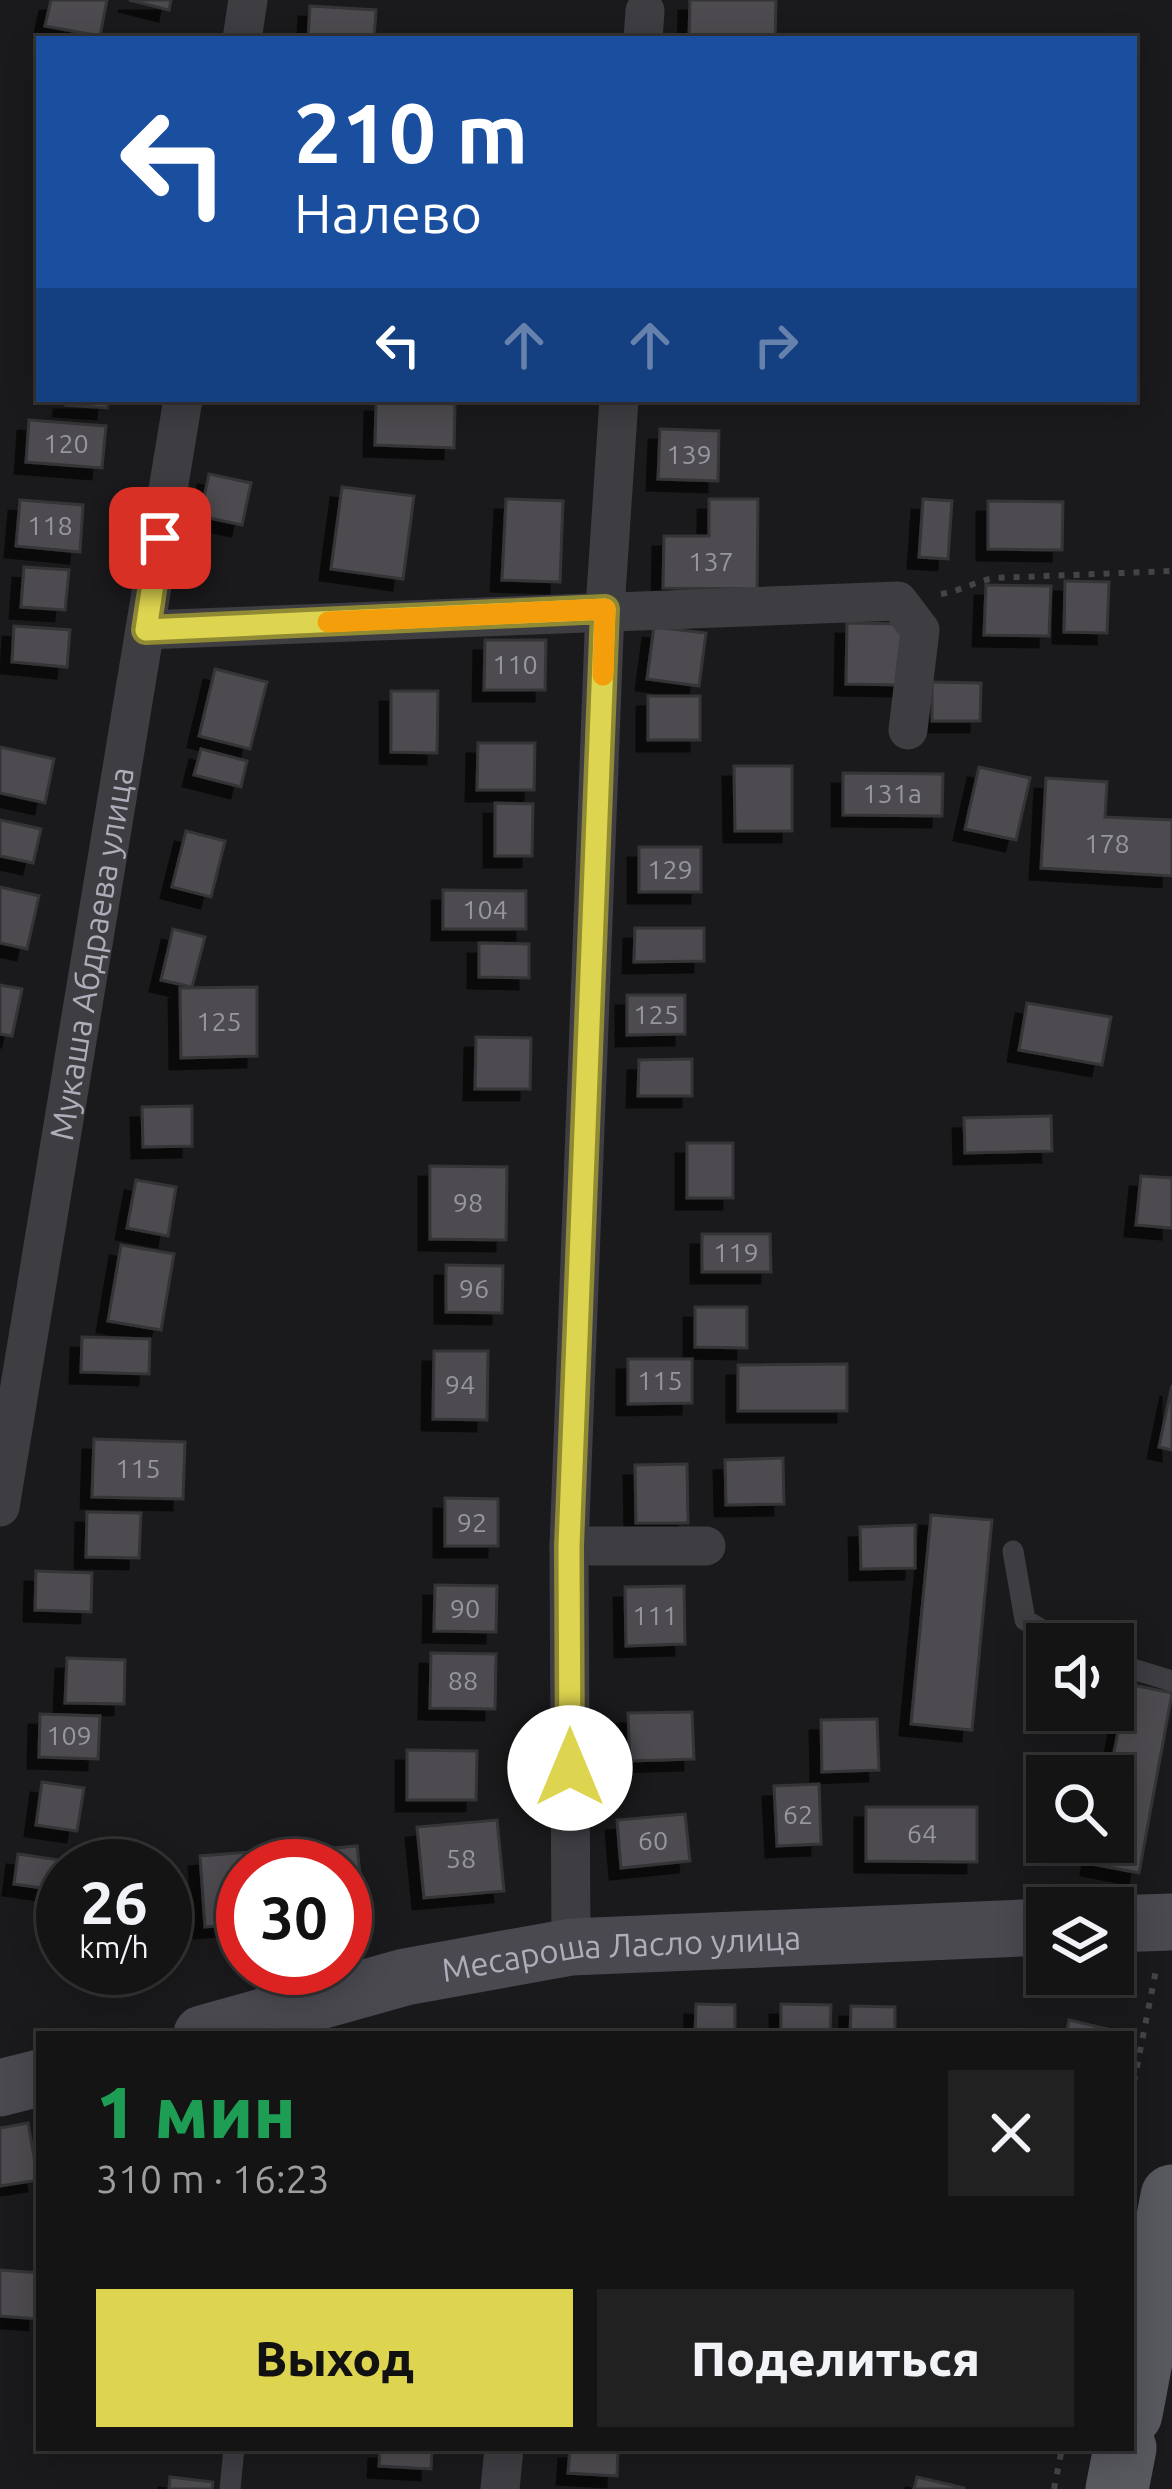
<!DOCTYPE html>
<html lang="ru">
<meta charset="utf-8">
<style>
body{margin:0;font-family:Ubuntu,sans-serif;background:#212122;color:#f1f3f6;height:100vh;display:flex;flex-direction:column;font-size:45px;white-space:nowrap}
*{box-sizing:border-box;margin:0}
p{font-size:39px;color:#9d9ea0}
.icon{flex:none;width:66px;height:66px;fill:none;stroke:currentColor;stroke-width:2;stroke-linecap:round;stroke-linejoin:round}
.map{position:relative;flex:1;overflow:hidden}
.details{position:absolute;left:36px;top:2031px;width:1098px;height:420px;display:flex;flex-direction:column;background:#141415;border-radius:0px;box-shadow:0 6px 30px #0003,0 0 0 3px #333334}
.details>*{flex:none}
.top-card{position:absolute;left:36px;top:36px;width:1101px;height:366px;border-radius:0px;box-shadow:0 6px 30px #0003,0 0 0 3px #333334;background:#1a4fa0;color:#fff;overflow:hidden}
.controls{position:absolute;left:1026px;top:1623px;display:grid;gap:24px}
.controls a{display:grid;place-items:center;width:108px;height:108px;border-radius:0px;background:#141415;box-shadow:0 6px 30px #0003,0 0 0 3px #333334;font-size:60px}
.speed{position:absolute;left:36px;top:1839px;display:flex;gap:24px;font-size:60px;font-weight:700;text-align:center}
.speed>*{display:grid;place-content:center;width:156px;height:156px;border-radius:50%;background:#141415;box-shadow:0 6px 30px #0003,0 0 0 3px #333334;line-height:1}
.speed small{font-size:30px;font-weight:400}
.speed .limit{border:18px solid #d22;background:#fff;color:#111}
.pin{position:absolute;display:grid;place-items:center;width:102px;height:102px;color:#fff;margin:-51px;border-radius:24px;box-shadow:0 6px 18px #0006}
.me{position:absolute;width:132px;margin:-66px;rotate:0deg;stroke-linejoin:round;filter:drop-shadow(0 0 9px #0008)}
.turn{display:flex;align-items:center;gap:42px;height:252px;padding:0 60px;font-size:54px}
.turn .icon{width:156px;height:156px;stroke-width:2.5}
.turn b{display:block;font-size:84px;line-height:102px}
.lanes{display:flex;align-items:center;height:114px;padding:0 60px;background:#0003;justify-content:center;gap:60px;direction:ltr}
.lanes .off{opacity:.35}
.round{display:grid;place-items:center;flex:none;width:126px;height:126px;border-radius:0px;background:#212122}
.headline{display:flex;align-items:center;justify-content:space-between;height:204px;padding:0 60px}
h1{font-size:72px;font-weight:800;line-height:90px;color:#1e9e55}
.action{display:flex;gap:24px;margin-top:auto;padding:24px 60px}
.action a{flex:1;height:138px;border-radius:0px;background:#ddd450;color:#111;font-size:48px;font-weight:800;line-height:138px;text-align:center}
.action a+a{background:#212122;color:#f1f3f6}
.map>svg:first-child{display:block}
</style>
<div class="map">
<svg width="1172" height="2489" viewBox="0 0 1172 2489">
<defs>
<filter id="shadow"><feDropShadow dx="-11" dy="11" stdDeviation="0" flood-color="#0009"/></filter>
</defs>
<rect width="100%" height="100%" fill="#1a1a1c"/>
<g fill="#4d4c50" stroke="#353437" stroke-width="3" filter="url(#shadow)">
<path d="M51 0H107L100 36 45 26Z"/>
<path d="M129 0H171L169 10Z"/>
<path d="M690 0H776L775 39H689Z"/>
<path d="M310 6 376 10 374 39H308Z"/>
<path d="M65 399H108L107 408 65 405Z"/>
<path d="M376 401 455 404 454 448 375 445Z"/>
<path d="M29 420 106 426 102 468 26 462Z"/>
<path d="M660 429 719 431 718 481 658 479Z"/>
<path d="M209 474 251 483 242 525 200 516Z"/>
<path d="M342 487 414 496 403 579 331 569Z"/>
<path d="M506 499 563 501 560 582 502 580Z"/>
<path d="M709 499H758L757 589 663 588 664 536H709Z"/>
<path d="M923 499 952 501 948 559 919 557Z"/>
<path d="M20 500 83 505 80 552 16 546Z"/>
<path d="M988 501 1063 502 1062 550 988 549Z"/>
<path d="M24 567 69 570 65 610 21 607Z"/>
<path d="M1065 581 1109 582 1107 633 1064 632Z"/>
<path d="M986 585 1051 586 1049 636 984 635Z"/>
<path d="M847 623 905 624 904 685 846 684Z"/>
<path d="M14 626 70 630 67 667 12 662Z"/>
<path d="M654 627 706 633 699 686 647 679Z"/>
<path d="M485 640H546L545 690H484Z"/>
<path d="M215 669 267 682 250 749 199 736Z"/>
<path d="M932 682 981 683 980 721H932Z"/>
<path d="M391 691H438L437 753 391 752Z"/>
<rect x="648" y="696" width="52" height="44"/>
<path d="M478 743H535L534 790H477Z"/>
<path d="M0 747 54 759 45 803 0 793Z"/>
<path d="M201 749 247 761 241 787 194 775Z"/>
<path d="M734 766H792V831H735Z"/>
<path d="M979 767 1030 778 1016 840 965 829Z"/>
<path d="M843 773 943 774 942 816 843 815Z"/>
<path d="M1046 778 1107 782 1105 817 1172 820V876L1041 868Z"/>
<path d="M495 803 533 804 532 856H495Z"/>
<path d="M0 820 41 829 33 863 0 856Z"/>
<path d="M186 831 225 841 211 897 172 887Z"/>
<rect x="639" y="847" width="62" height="45"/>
<path d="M0 887 39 896 27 949 0 943Z"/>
<path d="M443 890 526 891V929H443Z"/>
<path d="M635 928H704V961L634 962Z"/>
<path d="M173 929 205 937 192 987 161 980Z"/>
<path d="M479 943 529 944V978L479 977Z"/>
<path d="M0 985 22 989 12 1036 0 1034Z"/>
<path d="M257 987V1056L181 1058 180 988Z"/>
<path d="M627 995H685V1034L627 1035Z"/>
<path d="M1027 1003 1111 1017 1102 1065 1019 1050Z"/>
<path d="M476 1037 531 1038 530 1089H475Z"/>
<path d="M692 1059V1096H638L639 1060Z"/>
<path d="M192 1106V1146L143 1147 142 1107Z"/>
<path d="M1051 1116 1052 1151 965 1153 964 1118Z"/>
<rect x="687" y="1143" width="46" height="55"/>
<path d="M430 1166 507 1167 506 1240 430 1239Z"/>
<path d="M1141 1176 1172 1178V1228L1136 1225Z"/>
<path d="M136 1180 176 1187 168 1236 127 1228Z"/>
<path d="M702 1234H770L771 1272H702Z"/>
<path d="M121 1245 174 1254 161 1330 108 1321Z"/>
<path d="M446 1265 503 1266 502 1313 446 1312Z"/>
<path d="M695 1307H747V1348L695 1347Z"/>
<path d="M82 1337 150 1339 149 1374 81 1372Z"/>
<path d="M434 1351H488L487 1420 433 1419Z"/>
<path d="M628 1359H692V1403L628 1404Z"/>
<path d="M847 1364V1411H738V1365Z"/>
<path d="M1172 1385V1450L1159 1447Z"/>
<path d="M94 1439 185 1442 183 1499 92 1497Z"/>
<path d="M783 1458 784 1504 726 1505 725 1460Z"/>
<path d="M687 1464 688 1523H636L635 1465Z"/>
<path d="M445 1498 498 1499V1546H445Z"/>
<path d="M87 1512 141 1513 139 1558 86 1557Z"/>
<path d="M931 1515 992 1520 972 1730 911 1724Z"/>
<path d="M915 1525V1568L861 1569 860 1527Z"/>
<path d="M36 1571 92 1573 91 1612 35 1610Z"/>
<path d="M435 1585 497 1586 496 1632 434 1631Z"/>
<path d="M684 1586 685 1644 626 1646 625 1587Z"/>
<path d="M431 1653 496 1654 495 1709 430 1708Z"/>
<path d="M67 1658 125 1660 124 1704 65 1703Z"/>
<path d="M1128 1684 1172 1693 1139 1873 1092 1864 1096 1842H1113V1776H1109Z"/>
<path d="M692 1712 694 1759 630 1761 628 1713Z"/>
<path d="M40 1714 100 1716 98 1759 39 1757Z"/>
<path d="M877 1719 879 1770 822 1772 821 1720Z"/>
<path d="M407 1750 477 1751 476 1800H407Z"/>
<path d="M42 1782 84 1788 77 1831 36 1825Z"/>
<path d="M819 1784 821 1844 777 1846 774 1786Z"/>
<path d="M866 1807H977V1862L866 1861Z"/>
<path d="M685 1814 690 1861 621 1868 617 1820Z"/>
<path d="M497 1820 504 1891 424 1898 417 1827Z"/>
<path d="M357 1846 364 1912 345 1914V1866H270L269 1854Z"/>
<path d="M250 1852 251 1866H243V1924L205 1927 200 1856Z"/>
<path d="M18 1854 66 1861 62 1891 14 1884Z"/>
<path d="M696 2004 735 2005V2034H695Z"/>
<path d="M781 2004 831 2005 830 2034H781Z"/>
<path d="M851 2006 895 2007V2034H850Z"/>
<path d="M1069 2020 1107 2029 1106 2034H1066Z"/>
<path d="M28 2123 38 2180 0 2186V2128Z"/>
<path d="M0 2270 39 2273V2319L0 2316Z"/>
<path d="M380 2448H432L431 2469 379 2466Z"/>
<path d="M570 2448H618L617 2476 568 2473Z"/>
<path d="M170 2477 213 2482 212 2489H169Z"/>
<path d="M917 2477 964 2488V2489H914Z"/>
</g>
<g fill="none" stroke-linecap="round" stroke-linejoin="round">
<g stroke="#434349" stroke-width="6" stroke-dasharray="6 9" stroke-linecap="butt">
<path d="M941 594C961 591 976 581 995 578L1172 571"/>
<path d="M1131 2097 1156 1970"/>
<path d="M1054 2489 1062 2448"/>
</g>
<g stroke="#3e3d42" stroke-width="21">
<path d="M1013 1551 1025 1620 1066 1644"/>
<path d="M1113 1663 1172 1681"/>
<path d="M230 2489 234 2448"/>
</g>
<g stroke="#3e3d42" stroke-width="39">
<path d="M242 39 248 0"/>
<path d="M643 39 645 11"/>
<path d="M145 630 898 601 920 630 908 730"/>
<path id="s1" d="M0 1507 183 399"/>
<path d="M569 1546H706"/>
<path d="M571 1947 569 1546 605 609 619 399"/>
<path d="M500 2489 504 2448"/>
</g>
<g stroke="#4a4950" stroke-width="57">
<path d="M1113 1924 1172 1922"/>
<path id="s2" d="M202 2034 405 1977 571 1947 1047 1927"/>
<path d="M0 2088 39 2078"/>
</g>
<g stroke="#58585f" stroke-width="63">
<path d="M1131 2414 1172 2196"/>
<path d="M1117 2489 1125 2448"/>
</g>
</g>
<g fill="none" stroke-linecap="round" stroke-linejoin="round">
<defs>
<path id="route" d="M160 538 146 630 605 609 569 1546 570 1768"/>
</defs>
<use href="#route" stroke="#908a34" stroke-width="30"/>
<use href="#route" stroke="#ddd450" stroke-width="21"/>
<path stroke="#f59e0b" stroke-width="21" d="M328 622 605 609 603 675"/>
</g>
<g text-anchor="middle" stroke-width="12" stroke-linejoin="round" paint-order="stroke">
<g font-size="27" fill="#9696a0">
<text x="66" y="453">120</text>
<text x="689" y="464">139</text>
<text x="50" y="535">118</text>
<text x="711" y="571">137</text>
<text x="515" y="674">110</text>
<text x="892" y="803">131a</text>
<text x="1107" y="853">178</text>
<text x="670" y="879">129</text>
<text x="485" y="919">104</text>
<text x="656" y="1024">125</text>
<text x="219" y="1031">125</text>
<text x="468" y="1212">98</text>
<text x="736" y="1262">119</text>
<text x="474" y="1298">96</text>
<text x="660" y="1390">115</text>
<text x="460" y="1394">94</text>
<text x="138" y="1478">115</text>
<text x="472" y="1532">92</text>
<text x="465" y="1618">90</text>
<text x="655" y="1625">111</text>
<text x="463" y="1690">88</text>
<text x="69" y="1745">109</text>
<text x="798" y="1824">62</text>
<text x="922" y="1843">64</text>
<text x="653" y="1850">60</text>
<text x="461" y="1868">58</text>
</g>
<g font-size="33" fill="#aeaeba" stroke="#151517">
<text dy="12" stroke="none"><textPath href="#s1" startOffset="561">Мукаша Абдраева улица</textPath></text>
<text dy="12" stroke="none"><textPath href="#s2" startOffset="429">Месароша Ласло улица</textPath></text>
</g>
</g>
</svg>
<div class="controls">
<a><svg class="icon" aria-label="sound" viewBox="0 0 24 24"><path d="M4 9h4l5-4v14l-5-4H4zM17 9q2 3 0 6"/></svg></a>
<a><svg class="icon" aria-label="search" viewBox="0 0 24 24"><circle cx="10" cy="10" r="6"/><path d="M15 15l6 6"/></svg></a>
<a><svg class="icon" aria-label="layers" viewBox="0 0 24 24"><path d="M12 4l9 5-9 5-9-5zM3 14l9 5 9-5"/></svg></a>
</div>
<div class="speed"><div>26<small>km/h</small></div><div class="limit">30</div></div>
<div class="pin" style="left:160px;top:538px;background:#d93025"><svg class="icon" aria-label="arrive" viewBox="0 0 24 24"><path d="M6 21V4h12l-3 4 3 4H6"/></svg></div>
<svg class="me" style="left:570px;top:1768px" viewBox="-20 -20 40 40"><circle r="19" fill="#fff"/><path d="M0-13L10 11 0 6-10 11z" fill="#ddd450"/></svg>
<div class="top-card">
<div class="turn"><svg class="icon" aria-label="left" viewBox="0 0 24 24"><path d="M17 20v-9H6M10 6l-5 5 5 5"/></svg><div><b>210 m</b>Налево</div></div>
<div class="lanes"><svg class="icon" aria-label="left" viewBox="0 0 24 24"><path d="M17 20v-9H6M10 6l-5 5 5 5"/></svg><svg class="icon off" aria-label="ahead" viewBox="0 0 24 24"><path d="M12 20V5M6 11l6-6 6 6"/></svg><svg class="icon off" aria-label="ahead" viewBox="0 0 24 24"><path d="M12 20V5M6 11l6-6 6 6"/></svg><svg class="icon off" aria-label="right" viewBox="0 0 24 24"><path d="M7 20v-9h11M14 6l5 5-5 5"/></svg></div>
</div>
<section class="details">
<div class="headline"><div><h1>1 мин</h1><p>310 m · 16:23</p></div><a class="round"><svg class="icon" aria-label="close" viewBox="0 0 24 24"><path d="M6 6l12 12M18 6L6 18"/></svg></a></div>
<div class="action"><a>Выход</a><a>Поделиться</a></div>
</section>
</div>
